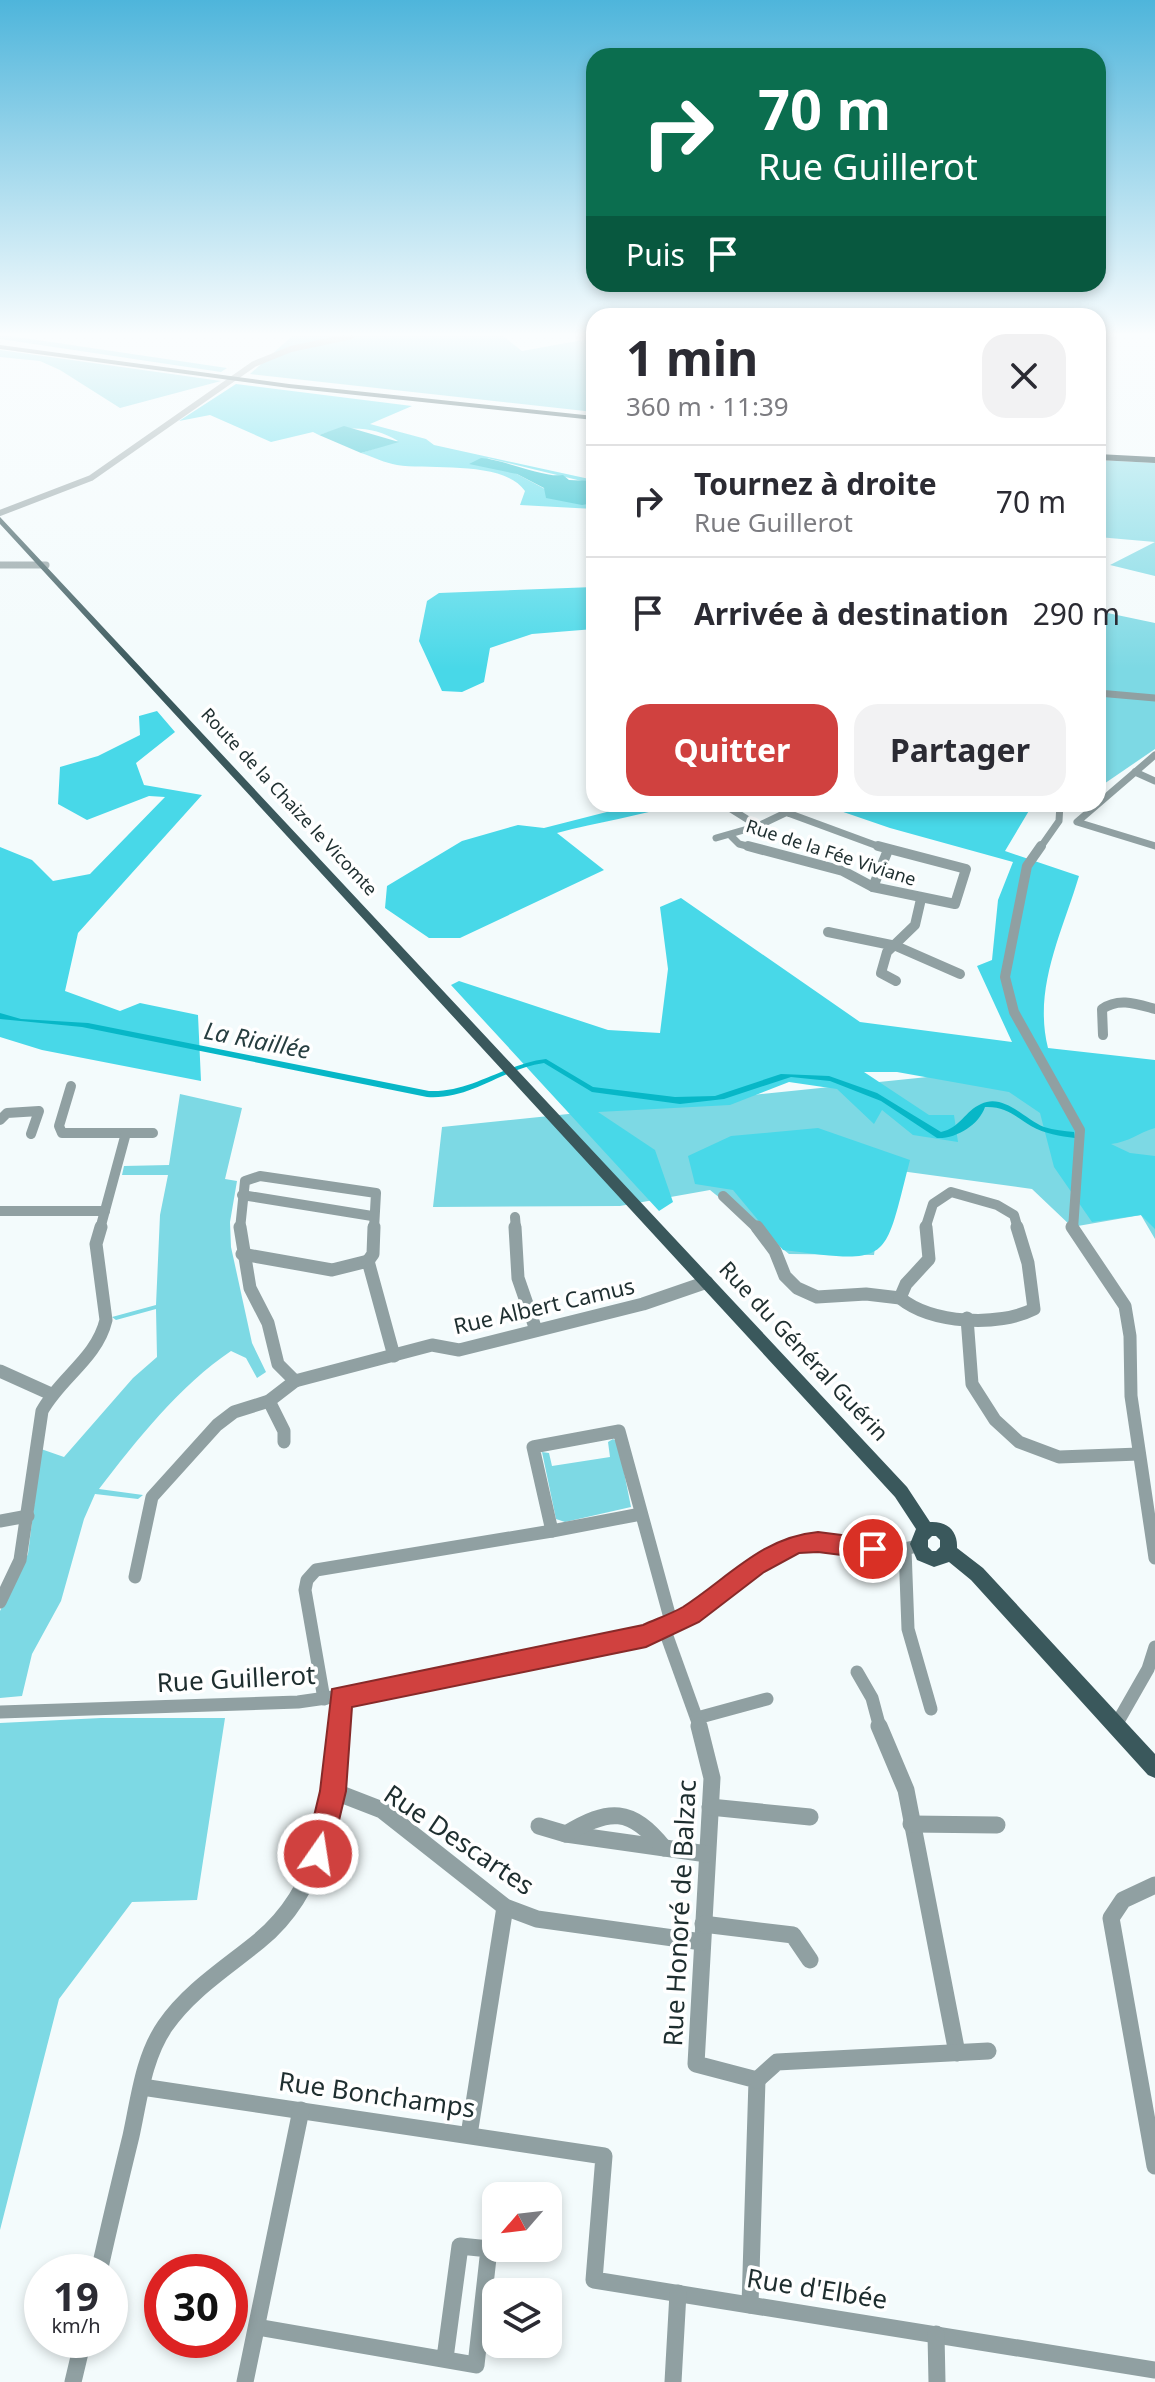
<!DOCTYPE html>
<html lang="fr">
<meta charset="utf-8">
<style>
body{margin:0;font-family:"Noto Sans",sans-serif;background:#f2f2f3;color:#2b2b33;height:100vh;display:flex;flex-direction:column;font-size:30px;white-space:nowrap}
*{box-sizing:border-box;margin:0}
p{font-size:26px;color:#7c7c81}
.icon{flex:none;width:44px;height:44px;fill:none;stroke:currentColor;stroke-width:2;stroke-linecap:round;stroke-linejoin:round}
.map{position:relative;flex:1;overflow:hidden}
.details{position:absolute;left:586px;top:308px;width:520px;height:504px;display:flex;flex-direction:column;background:#fff;border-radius:24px;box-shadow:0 4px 12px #0003}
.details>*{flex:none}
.guide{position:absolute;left:586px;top:48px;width:520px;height:244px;border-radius:24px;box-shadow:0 4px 12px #0003;background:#0b6e4f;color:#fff;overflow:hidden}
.needle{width:52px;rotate:242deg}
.tools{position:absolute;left:482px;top:2182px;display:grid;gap:16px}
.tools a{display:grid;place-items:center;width:80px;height:80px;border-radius:16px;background:#fff;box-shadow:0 4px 12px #0003;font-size:40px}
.speed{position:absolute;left:24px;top:2254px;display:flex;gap:16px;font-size:40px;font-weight:700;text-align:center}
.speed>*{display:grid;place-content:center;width:104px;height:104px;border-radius:50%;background:#fff;box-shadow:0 4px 12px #0003;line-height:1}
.speed small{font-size:20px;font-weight:400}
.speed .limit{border:12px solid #d22;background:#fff;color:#111}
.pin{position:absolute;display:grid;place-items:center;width:68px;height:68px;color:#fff;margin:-34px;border:4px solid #fff;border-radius:50%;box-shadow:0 2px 8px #0007}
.me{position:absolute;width:88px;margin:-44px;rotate:13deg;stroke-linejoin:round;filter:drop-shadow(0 0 6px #0008)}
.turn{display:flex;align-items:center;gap:28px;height:168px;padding:0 40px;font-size:36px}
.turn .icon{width:104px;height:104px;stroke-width:2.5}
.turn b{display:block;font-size:56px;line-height:68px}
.then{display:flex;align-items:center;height:76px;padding:0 40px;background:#0003;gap:16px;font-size:30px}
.round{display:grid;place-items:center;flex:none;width:84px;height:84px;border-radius:24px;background:#f2f2f3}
.overview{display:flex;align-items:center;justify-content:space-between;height:136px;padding:0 40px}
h1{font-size:48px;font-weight:700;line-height:60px}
.action{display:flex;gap:16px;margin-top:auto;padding:16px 40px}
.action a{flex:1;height:92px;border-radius:24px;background:#d0413f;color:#fff;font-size:32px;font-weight:700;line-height:92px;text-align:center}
.action a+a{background:#f2f2f3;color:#2b2b33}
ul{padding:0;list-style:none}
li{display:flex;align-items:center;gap:24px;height:112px;padding:0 40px;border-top:2px solid #e1e1e2}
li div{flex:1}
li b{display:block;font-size:30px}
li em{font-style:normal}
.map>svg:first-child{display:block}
</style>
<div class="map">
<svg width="1155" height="2382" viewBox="0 0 1155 2382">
<rect width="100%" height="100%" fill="#f3fbfc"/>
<g fill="#7dd9e4">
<path d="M0 336H10L227 368 221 372 0 339Z"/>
<path d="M292 336H503L522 351 594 338V412L250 374Z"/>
<path d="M0 350 221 381 120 408 60 370 40 361 0 357Z"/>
<path d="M1098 460 1155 463V576L1110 565 1155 542 1098 537Z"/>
<path d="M1098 611 1155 623V749L1098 788Z"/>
<path d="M1155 1069V1239L1141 1215 1072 1227 1032 1189 886 1169 874 1255 789 1254 710 1190 620 1206 433 1207 442 1127 986 1071Z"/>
<path d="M180 1094 242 1108 225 1179 237 1181 230 1222 231 1247 252 1343 266 1372 257 1378 246 1358 231 1351C180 1385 136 1441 99 1489L143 1495 138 1499 95 1494 84 1519 61 1601 32 1654 22 1696 0 1698V1611L28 1554 41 1449 64 1457 133 1378 157 1357 156 1309 116 1320 112 1317 156 1305 160 1215 168 1175H122L124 1166 169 1165Z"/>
<path d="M613 1439 618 1442 631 1507 565 1522 556 1519 542 1452 549 1453 552 1466 610 1457 608 1442Z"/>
<path d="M101 1718H225L197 1900 132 1902 59 1999 0 2230V1723Z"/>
</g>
<g fill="#48d8e8">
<path d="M236 384 412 406 370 424 426 439 434 445 594 480V484L487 458 545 489 588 504 594 503V509L520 505 525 491C504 460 430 470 397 465 385 463 373 457 361 453L398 441C374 426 346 425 319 435L313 432 271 442 210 415 179 421Z"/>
<path d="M594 587V629L532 634 490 648 484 682 462 692 442 691 419 641 427 601 439 593Z"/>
<path d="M157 711 175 732 136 763 144 785 202 795 78 933 65 991 120 1011 140 1003 198 1015 201 1081 42 1050 0 1037V847L32 860 53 881 90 874 165 797 149 796 87 820 58 804 60 767 98 756 140 735 139 716Z"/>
<path d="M638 804H679C639 816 598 822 557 833L604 870 460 938H429L385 908 387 886 462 841 518 825 544 828Z"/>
<path d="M820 804H1011L1030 809 1005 851 1079 876C1062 933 1033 988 1048 1048L1155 1060V1128C1138 1133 1129 1142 1111 1144L1130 1153 1155 1156V1229L1141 1215 1092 1222 1054 1167 1040 1113 1009 1092 897 1072H864L929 1115H954L958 1142 913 1135 882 1110 874 1124 837 1089 789 1082 730 1105 598 1112 655 1150 673 1202 659 1211 451 985 459 981 608 1030 660 1033 668 969 660 907 681 898 860 1022 1012 1042 977 966 992 960 998 900 1013 862 890 828Z"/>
<path d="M818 1128 910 1160C883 1264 893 1264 783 1250L733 1190 695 1184 688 1156 731 1136Z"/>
</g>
<g fill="#07b7c7">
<path d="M344 426 399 442 361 453 319 435Z"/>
<path d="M481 458C506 460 544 478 563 475L569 480 592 481 594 503 582 505 546 498 544 488 517 474 469 464Z"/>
<path d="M0 1013 21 1019 88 1023 429 1091C471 1093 504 1064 546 1059L593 1087 675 1097 715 1096 781 1074 829 1076 877 1093 941 1132C960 1128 965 1111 981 1104 1004 1093 1024 1119 1044 1127 1054 1130 1064 1131 1074 1132L1075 1138C1060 1136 1045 1134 1031 1126 1015 1116 1005 1106 985 1107 979 1125 956 1139 937 1138L881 1101 830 1081 791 1077 724 1099 680 1104 592 1092 544 1063C501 1069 472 1100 427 1097L82 1027 0 1019Z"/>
</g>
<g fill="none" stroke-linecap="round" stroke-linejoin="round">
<path stroke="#90a0a2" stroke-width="6" d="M0 513 91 478 254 364 291 349 352 336"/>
<g stroke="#90a0a2" stroke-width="7">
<path d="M0 565H46"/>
<path d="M1098 693 1155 698"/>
<path d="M1155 755 1077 822 1155 846"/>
<path d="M1135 772 1155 781"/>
<path d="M723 804 758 826"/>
<path d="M788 813 883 848"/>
<path d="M731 836 739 844 755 848"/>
<path d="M716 838 758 826 804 804"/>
<path d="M1040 848 1059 821 1060 804"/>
</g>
<g stroke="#90a0a2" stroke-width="10">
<path d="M748 846 843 871 873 887 955 904 966 869 878 846"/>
<path d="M1041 846 1027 866 1005 977 1014 1012 1080 1130 1073 1229"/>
<path d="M873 887 888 850"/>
<path d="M828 932 896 946 960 974"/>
<path d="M896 981 881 973 887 952 915 925 921 899"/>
<path d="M1103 1035 1102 1009C1119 997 1137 1004 1155 1009"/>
<path d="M71 1086 59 1126 62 1133H153"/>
<path d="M0 1120 7 1113 39 1111 31 1134"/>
<path d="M242 1195 372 1216"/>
<path d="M723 1196 758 1229"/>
<path d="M0 1211H105"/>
<path d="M515 1217 516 1229"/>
<path d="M100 1229 126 1133"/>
<path d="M240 1229 245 1181 260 1176 376 1193 374 1229"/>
<path d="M925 1229 933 1204 951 1192 997 1205 1014 1215 1018 1229"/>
</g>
<g stroke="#90a0a2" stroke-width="13">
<path d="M240 1227 250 1288 268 1323 278 1364 295 1381 432 1345 459 1350 643 1304 707 1282"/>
<path d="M515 1227 518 1278 536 1330"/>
<path d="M757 1227 775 1251 785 1276 797 1288 817 1297 866 1294 900 1298"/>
<path d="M926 1227 929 1259 906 1284 900 1298C932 1324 999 1327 1034 1309L1028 1263 1017 1227"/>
<path d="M1072 1227 1125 1306 1130 1336 1131 1396 1155 1558"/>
<path d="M242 1254 332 1270 368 1261 394 1356"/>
<path d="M368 1261 373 1254 374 1227"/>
<path d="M967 1318 972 1384 995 1420 1019 1442 1059 1457 1139 1454"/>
<path d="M0 1371 51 1394"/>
<path d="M269 1401 284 1431V1442"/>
<path d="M641 1514 552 1531 533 1447 619 1431 672 1625"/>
<path d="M0 1521 28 1516"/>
<path d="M905 1549 908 1629 931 1709"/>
<path d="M135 1577 152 1497 217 1425 234 1412 269 1401 295 1381"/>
<path d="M0 1602 20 1560 42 1411C60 1378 97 1358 106 1320L96 1244 101 1227"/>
<path d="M664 1628 700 1728"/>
<path d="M857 1672 872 1698 880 1728"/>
<path d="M324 1699 305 1590 307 1580 316 1570 552 1531"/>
<path d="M0 1712 298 1702 382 1690 646 1636 691 1615 756 1564 797 1544 852 1545 889 1552 918 1546"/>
<path d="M697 1718 767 1699"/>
<path d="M1116 1725 1148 1669 1155 1647"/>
<path d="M338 1728 340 1697"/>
</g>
<g stroke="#90a0a2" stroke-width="17">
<path d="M699 1726 712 1778 696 2064 757 2080 750 2305"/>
<path d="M879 1726 906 1790 957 2053"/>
<path d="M333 1791 382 1810 505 1907 537 1919 702 1942"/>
<path d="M710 1807 810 1817"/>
<path d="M911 1824 997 1825"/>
<path d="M539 1826 566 1834 707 1854"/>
<path d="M566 1834C609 1808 631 1807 664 1848"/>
<path d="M1155 1885 1123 1900 1111 1918 1155 2166"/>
<path d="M703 1924 793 1935 810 1960"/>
<path d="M757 2080 777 2062 988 2051"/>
<path d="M142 2087 604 2156 594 2280 1155 2370"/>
<path d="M469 2135 505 1907"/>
<path d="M99 2272C109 2227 120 2181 131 2136 139 2100 143 2058 165 2026 189 1991 226 1968 259 1941 324 1888 333 1805 338 1726"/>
<path d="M257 2327 476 2365 489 2249 460 2246 445 2358"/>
<path d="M936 2334 937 2382"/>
<path d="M73 2382 83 2340"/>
<path d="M245 2382 301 2110"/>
<path d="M673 2382 678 2293"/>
</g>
<path fill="#3a585c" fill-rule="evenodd" d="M0 517 907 1487 930 1522C947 1521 958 1531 957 1548L983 1568 1155 1754V1778L1148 1775 971 1580 949 1562 934 1567 917 1560 910 1544 916 1529 895 1497 0 524ZM936 1536 940 1540V1547L936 1551H932L928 1547V1540L932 1536Z"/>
<g fill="#1a3f43" fill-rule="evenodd">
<path d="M0 345 289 384 594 416V420L289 388 0 349Z"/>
<path d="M1098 454 1155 457V463L1098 460Z"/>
</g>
</g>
<linearGradient id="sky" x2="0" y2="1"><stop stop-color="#4eb5db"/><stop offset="0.5" stop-color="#fafdfe"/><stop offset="1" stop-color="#fafdfe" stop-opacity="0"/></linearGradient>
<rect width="1155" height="669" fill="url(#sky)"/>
<path fill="#d0413f" stroke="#872a29" stroke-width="2" d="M818 1532 873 1539 881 1541 884 1549 881 1556 873 1559 818 1552 799 1553 764 1572 699 1622 646 1647 352 1707 346 1791 331 1854 327 1863 318 1867 309 1863 305 1854 320 1791 332 1689 643 1625C656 1619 671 1614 683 1607 728 1578 762 1537 818 1532Z"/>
<g text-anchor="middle" stroke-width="7" stroke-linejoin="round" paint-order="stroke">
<g font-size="18" fill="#1e2e2f" stroke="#fff">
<text transform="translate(289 802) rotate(47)" y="6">Route de la Chaize le Vicomte</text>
<text transform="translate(831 853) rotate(18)" y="6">Rue de la Fée Viviane</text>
</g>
<g font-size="22" fill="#1e2e2f" stroke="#fff">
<text transform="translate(544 1306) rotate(-13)" y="8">Rue Albert Camus</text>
<text transform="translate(804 1351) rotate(47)" y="8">Rue du Général Guérin</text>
</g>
<g font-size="24" font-style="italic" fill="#263e40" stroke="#fff">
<text transform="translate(257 1041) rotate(11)" y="8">La Riaillée</text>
</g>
<g font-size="26" fill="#1e2e2f" stroke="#fff">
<text transform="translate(236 1679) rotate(-3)" y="9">Rue Guillerot</text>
<text transform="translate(459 1840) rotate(34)" y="9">Rue Descartes</text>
<text transform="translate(680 1913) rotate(-87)" y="9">Rue Honoré de Balzac</text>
<text transform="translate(377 2095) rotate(8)" y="9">Rue Bonchamps</text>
<text transform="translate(817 2289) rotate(9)" y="9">Rue d'Elbée</text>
</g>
</g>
</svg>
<div class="tools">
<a><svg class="needle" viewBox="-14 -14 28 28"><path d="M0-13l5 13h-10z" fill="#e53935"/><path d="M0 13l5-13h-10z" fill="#7c7c81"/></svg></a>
<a><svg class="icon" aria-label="layers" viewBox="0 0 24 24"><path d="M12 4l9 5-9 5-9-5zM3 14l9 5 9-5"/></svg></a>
</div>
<div class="speed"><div>19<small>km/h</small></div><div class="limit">30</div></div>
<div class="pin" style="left:873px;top:1549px;background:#d93025"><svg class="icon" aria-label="arrive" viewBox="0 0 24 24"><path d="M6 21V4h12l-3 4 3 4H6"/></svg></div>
<svg class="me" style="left:318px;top:1854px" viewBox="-20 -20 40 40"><circle r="17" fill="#d0413f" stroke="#fff" stroke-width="3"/><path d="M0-11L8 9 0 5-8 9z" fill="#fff"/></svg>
<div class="guide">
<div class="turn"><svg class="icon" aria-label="right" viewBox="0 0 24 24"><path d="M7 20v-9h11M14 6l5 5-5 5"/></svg><div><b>70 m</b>Rue Guillerot</div></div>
<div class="then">Puis<svg class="icon" aria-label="arrive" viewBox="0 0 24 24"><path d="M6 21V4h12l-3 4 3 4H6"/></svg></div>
</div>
<section class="details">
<div class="overview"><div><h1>1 min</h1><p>360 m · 11:39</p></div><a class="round"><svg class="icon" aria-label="close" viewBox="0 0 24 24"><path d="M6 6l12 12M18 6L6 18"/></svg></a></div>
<ul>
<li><svg class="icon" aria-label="right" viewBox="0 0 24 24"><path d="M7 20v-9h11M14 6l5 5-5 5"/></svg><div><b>Tournez à droite</b><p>Rue Guillerot</p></div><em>70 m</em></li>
<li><svg class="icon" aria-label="arrive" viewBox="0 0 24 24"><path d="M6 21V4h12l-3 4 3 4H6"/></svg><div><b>Arrivée à destination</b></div><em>290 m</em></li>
</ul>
<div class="action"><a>Quitter</a><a>Partager</a></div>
</section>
</div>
